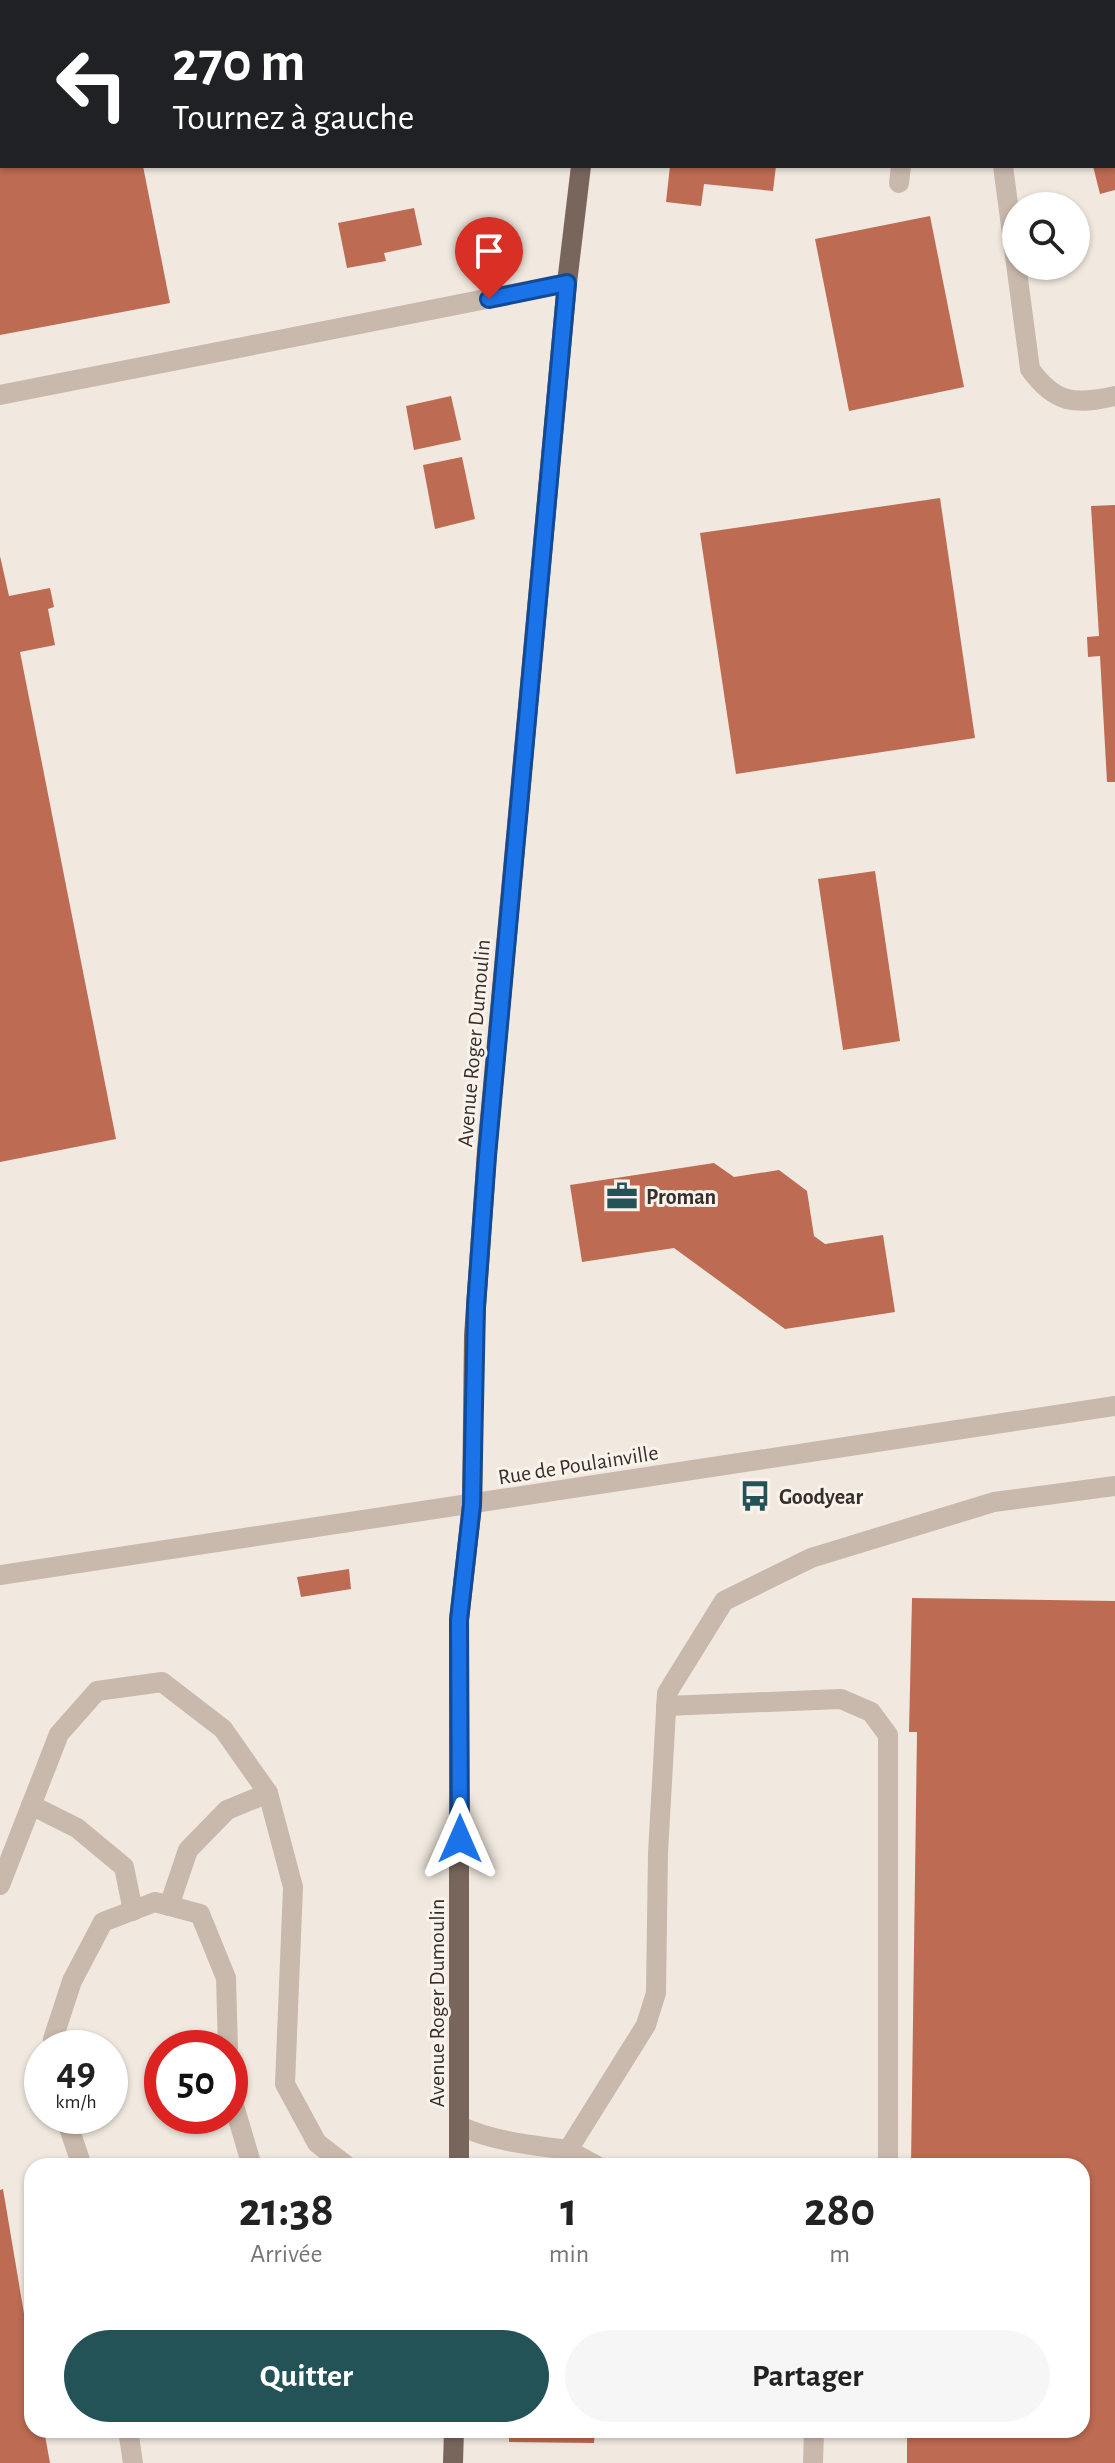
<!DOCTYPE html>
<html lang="fr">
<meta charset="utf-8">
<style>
body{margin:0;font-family:"Alegreya Sans",sans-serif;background:#f6f6f6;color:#222;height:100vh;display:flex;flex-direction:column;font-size:30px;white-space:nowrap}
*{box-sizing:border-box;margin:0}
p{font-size:26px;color:#767676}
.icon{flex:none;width:44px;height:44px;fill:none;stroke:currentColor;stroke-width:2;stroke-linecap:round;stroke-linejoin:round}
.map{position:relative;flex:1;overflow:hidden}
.sheet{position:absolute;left:24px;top:2158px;width:1066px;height:280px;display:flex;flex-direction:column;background:#fff;border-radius:24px;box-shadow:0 2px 6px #0004}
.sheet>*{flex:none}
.banner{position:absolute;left:0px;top:0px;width:1116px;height:168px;box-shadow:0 2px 6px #0004;background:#202124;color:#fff;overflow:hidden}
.tools{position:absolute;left:1002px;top:192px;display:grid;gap:16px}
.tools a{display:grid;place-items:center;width:88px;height:88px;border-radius:50%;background:#fff;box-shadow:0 2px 6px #0004;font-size:40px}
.speed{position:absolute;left:24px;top:2030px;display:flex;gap:16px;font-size:40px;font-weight:700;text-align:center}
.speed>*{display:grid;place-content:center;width:104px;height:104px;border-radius:50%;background:#fff;box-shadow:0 2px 6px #0004;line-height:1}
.speed small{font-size:20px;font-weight:400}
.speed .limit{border:12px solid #d22;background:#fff;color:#111}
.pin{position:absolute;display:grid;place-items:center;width:68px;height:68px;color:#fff;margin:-82px -34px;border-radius:50% 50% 50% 0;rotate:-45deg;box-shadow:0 0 8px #0007}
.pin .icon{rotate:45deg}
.me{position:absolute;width:88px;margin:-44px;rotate:0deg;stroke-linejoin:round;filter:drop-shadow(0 0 6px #0008)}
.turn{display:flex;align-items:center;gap:28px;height:168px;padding:0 40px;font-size:36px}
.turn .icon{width:104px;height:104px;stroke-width:2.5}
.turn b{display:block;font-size:56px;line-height:68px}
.eta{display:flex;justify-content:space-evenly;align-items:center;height:136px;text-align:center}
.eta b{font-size:48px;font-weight:600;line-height:56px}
.button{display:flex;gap:16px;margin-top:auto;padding:16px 40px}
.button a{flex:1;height:92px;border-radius:48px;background:#235356;color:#fff;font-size:32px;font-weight:600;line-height:92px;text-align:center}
.button a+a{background:#f6f6f6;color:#222}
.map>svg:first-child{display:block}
</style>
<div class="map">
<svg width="1115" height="2463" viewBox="0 0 1115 2463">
<rect width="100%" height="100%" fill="#f1e9e0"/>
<g fill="#bd6b52">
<path d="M0 166H143L170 303 0 335Z"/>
<path d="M670 166H776L773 191 704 184 701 206 666 202Z"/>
<path d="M1093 166H1115V190L1100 194Z"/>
<path d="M414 208 422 245 384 253 386 261 347 268 338 223Z"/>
<path d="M930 216 964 387 849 411 815 239Z"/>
<path d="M451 396 461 440 414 450 406 406Z"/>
<path d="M462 457 475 519 435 529 423 465Z"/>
<path d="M940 498 975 738 736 774 700 533Z"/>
<path d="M1115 505V782H1107L1100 656 1088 657 1087 637 1099 636 1091 506Z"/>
<path d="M0 556 9 596 50 588 54 607 48 609 55 645 20 652 116 1139 0 1162Z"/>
<path d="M875 871 900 1041 843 1050 818 879Z"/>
<path d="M714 1163 734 1177 779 1170 807 1191 814 1236 825 1244 883 1235 895 1312 785 1329 674 1248 582 1262 570 1185Z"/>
<path d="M349 1569 351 1589 301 1597 297 1577Z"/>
<path d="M912 1598 1115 1601V2463H907V2430H1082V2166H911L917 1732H909Z"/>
<path d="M3 2189 32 2361V2430H44L50 2463H0V2190Z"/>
<path d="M509 2430H595L594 2443 509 2442Z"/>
</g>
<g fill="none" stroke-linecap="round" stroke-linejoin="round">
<g stroke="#c9b9ac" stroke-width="20">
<path d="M1003 166 1030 369C1055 404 1075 405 1115 396"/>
<path d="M899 183 901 166"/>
<path d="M0 395 567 283"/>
<path d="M0 1575 1115 1406"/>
<path d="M666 1706 841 1699 871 1712 888 1735V2166"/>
<path d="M31 1805 77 1828 124 1867 133 1911"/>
<path d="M0 1885 59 1734 97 1691 162 1682 223 1729 268 1793 293 1887 285 2084 317 2143 347 2166"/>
<path d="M169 1906 188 1850 227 1810 268 1793"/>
<path d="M54 2048 53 2039 72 1981 103 1922 155 1902 200 1914 226 1978 228 2048"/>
<path d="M230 2092 252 2166"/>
<path d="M65 2116 82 2166"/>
<path d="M460 2126C495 2142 531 2145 568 2150L646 2025 656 1993 658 1853 667 1693 724 1601 811 1558 994 1502 1115 1486"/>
<path d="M568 2150 597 2166"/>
<path d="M128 2430 133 2463"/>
<path d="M813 2463 814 2430"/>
</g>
<g stroke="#78665d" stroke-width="20">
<path d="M600 2V0"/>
<path d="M459 2166V1620L472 1505 474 1336 487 1151 567 283 581 166"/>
<path d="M453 2463 454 2430"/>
</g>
</g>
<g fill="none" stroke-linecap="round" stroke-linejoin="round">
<defs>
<path id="route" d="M460 1839 459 1620 472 1505 476 1306 487 1156 567 283 489 299"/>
</defs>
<use href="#route" stroke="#114b97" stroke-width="20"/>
<use href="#route" stroke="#1a73e8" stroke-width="14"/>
</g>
<defs>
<symbol id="office-bare" viewBox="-9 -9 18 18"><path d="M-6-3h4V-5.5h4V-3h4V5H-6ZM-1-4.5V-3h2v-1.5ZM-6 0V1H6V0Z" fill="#235356" stroke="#f9f3ec" stroke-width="2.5" paint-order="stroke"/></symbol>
<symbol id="bus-bare" viewBox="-9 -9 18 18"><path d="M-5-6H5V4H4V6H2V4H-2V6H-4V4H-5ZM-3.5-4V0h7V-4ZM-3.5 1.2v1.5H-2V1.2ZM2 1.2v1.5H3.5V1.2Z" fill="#235356" stroke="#f9f3ec" stroke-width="2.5" paint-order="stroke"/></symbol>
</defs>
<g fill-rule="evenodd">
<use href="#office-bare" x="600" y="1174" width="44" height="44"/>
<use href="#bus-bare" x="733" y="1474" width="44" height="44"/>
</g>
<g text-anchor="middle" stroke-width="6" stroke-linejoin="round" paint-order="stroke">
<g font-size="22" fill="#382f2b" stroke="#f9f3ec">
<text transform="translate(473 1043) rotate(-85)" y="8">Avenue Roger Dumoulin</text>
<text transform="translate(578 1464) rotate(-9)" y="8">Rue de Poulainville</text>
<text transform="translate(436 2003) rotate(-90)" y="8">Avenue Roger Dumoulin</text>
</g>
<g font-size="22" font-weight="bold" fill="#382f2b" stroke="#f9f3ec" text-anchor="start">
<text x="646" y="1204">Proman</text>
<text x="779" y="1504">Goodyear</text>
</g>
</g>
</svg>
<div class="tools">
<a><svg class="icon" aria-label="search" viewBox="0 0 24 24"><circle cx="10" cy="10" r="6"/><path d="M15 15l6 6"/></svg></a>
</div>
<div class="speed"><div>49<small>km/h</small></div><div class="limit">50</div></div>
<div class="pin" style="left:489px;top:299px;background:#d93025"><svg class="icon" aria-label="arrive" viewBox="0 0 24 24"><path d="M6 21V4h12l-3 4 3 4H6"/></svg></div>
<svg class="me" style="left:460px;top:1839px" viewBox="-20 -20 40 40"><path d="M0-17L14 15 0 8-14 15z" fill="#1a73e8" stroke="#fff" stroke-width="4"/></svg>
<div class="banner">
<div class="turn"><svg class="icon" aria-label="left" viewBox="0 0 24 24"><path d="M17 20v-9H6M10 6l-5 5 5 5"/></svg><div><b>270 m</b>Tournez à gauche</div></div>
</div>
<section class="sheet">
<div class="eta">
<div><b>21:38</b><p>Arrivée</p></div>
<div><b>1</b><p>min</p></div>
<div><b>280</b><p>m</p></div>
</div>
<div class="button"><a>Quitter</a><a>Partager</a></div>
</section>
</div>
